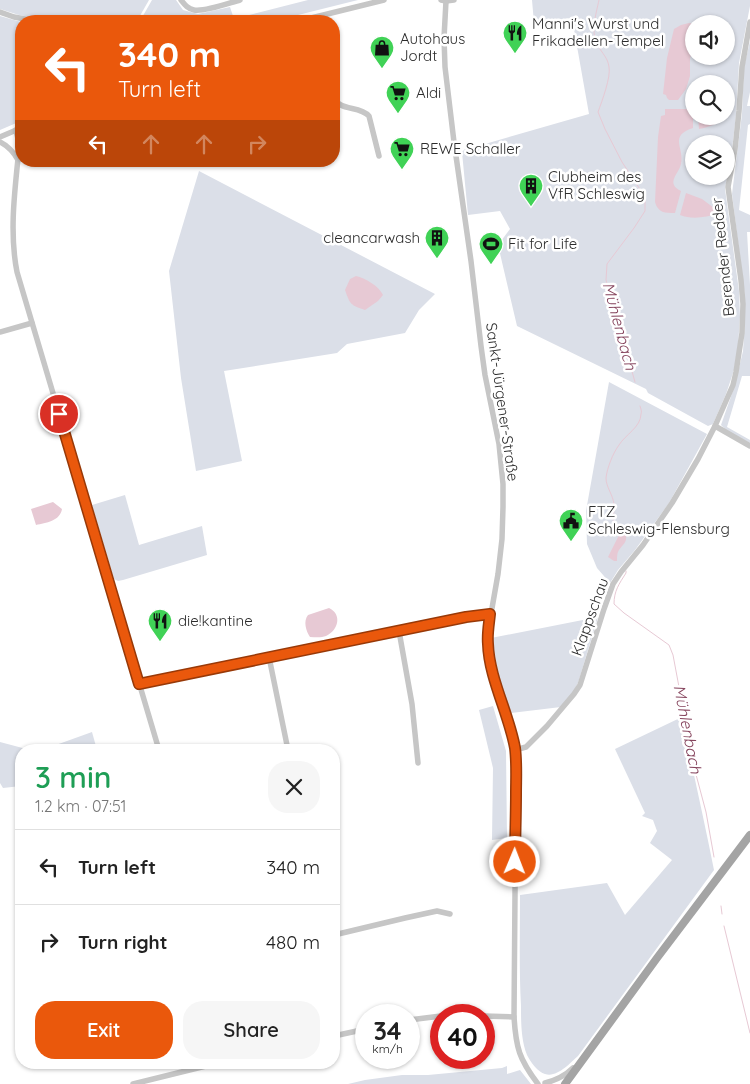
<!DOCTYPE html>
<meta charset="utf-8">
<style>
body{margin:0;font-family:Quicksand,sans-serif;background:#f6f6f6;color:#222;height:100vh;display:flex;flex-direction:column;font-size:19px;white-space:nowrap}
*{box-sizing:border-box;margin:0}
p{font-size:16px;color:#767676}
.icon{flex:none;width:28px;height:28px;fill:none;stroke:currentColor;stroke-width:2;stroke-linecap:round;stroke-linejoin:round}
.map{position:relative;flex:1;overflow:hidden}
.side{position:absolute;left:15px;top:744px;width:325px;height:325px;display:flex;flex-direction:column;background:#fff;border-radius:20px;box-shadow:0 1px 4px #0004}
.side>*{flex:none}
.hud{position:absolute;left:15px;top:15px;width:325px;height:152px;border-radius:20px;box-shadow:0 1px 4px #0004;background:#ea580c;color:#fff;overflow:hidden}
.controls{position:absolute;left:685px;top:15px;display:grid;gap:10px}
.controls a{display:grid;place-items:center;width:50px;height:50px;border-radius:50%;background:#fff;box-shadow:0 1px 4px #0004;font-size:25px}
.speed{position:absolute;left:355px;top:1004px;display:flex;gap:10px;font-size:25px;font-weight:700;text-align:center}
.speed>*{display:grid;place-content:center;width:65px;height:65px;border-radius:50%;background:#fff;box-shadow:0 1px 4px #0004;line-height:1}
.speed small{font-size:12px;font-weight:400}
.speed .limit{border:8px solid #d22;background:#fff;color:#111}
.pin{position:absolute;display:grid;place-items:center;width:42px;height:42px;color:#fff;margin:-21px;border:2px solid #fff;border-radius:50%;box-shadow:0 1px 5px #0007}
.me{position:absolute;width:55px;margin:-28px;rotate:1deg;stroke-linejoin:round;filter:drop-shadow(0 0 4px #0008)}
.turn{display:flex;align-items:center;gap:18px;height:105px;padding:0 20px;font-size:22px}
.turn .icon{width:65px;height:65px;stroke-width:2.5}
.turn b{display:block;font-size:35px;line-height:42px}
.lanes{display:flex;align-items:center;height:48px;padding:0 20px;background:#0003;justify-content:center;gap:25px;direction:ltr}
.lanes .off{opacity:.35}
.round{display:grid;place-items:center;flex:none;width:52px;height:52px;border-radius:20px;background:#f6f6f6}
.summary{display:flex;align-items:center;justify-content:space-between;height:85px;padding:0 20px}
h1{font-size:30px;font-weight:600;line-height:38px;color:#1e9e55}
.action{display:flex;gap:10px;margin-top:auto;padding:10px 20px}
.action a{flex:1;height:58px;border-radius:20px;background:#ea580c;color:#fff;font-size:20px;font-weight:600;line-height:58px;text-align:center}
.action a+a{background:#f6f6f6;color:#222}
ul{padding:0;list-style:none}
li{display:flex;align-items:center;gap:15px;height:75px;padding:0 20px;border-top:1px solid #e0e0e0}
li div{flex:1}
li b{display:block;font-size:19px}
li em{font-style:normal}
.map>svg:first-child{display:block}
</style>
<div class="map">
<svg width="750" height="1084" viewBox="0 0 750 1084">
<rect width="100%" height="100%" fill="#fff"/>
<g fill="#dbdfe8" fill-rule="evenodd">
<path d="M0 0H149L137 21H53L19 15 0 9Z"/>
<path d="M152 0H176L183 10 198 14 230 7 234 19 308 0H358L274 21H140Z"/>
<path d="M532 0H750V6L739 63 736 115 732 150 725 189 739 291 740 317 738 346 734 370 726 394 713 424 708 426 648 393 646 389 517 326 498 245 510 229 500 211 468 215 462 152 466 148 485 144 589 114 572 18 534 23ZM694 24H726V56H694ZM694 84H726V116H694ZM694 144H726V176H694Z"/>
<path d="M0 16 21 22V121L0 130Z"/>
<path d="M750 41V92L747 106H750V124L748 125 739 210 750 215V232H747L750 285V376H742L727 427 750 440V443L728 432 721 425 735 385 743 351 745 322V297L732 194 742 114 744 67Z"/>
<path d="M199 171 435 294 419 310 405 333 347 344 337 353 224 371 242 461 196 471 181 378 169 271Z"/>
<path d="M609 382 707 434 669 503 635 550 618 570 610 583 597 568 587 544 586 511Z"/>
<path d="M125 495 139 545 202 526 207 555 123 580 118 581 114 579 92 505Z"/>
<path d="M598 617 578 683 572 694 561 707 511 713 495 666 491 638Z"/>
<path d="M493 706 506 751 507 838 492 840 493 768 479 710Z"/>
<path d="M682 717C692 768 704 819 714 870L578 1056C570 1063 557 1078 545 1074 538 1072 531 1063 527 1055 521 1040 521 1022 521 1006 519 969 520 932 520 895L607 883 625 915 672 860 650 843 657 831 653 820 642 816 645 813 615 749Z"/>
<path d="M92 732 97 750H42Z"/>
<path d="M0 742 30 750H21V786L3 788 0 783Z"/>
<path d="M507 1066V1074L520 1070 531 1084H348L365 1080 402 1075H428L502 1068Z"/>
</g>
<g fill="#e7c9d4">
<path d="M689 23 694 24V38L690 59V76L686 89 678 100H669L667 98 666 95 663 94 667 58 674 29 681 25Z"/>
<path d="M665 109H693V128C668 136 685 148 681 164 679 174 665 183 681 191L675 213C665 213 658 213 655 202L658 137 661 116 665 115Z"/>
<path d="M698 116H726C719 124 709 127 699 129Z"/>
<path d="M686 193 702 199 718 211V214C706 217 692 220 680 215Z"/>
<path d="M356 276C365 278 379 286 383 295L378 301 365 310C350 305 350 304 345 290L350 279Z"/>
<path d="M53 502 62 509C60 521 46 523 36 525L31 509Z"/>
<path d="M623 531 625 532C629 543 622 544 618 552 617 554 617 558 617 561H614L608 557 620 533Z"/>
<path d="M329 608C342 614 339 630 326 636 321 638 315 637 310 637 306 631 303 621 308 615Z"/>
</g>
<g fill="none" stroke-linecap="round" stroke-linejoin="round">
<g stroke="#e7c9d4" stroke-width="1">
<path d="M599 0C596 14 590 33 598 46 602 53 608 58 609 67 611 77 602 101 598 112L605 129 622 162 645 197V211L634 228 607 264 606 280 635 382"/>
<path d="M620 533C609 521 615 517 614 504 613 495 606 487 606 478 607 468 613 453 619 445 625 435 641 427 641 414 642 412 641 409 640 406"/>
<path d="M626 571V573C619 584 614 591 614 604L624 613 669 645 673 655 694 767 706 812 714 857"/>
<path d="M721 906 722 914"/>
<path d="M724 926 750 1033"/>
</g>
<g stroke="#c6c6c6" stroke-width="5.5">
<path d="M181 0C185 5 188 9 194 10 205 12 229 3 240 0"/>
<path d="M441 0 446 1 454 0"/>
<path d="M446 1 444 38 445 67 454 142 471 261 481 346 485 375 499 444 503 484V507L502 539 498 574 488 631V646L493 673 512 735 515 750 516 770 514 1017C516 1048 519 1059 538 1084"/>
<path d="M0 12 14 17 36 21"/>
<path d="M299 21 384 0"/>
<path d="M334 96C338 112 359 105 369 116L379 156"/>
<path d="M16 130 18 139 19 149C15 189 9 232 17 272L159 750"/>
<path d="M0 137 21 128"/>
<path d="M0 142C8 146 13 151 18 160"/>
<path d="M0 332 32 323"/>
<path d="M715 426 750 446"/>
<path d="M399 631 412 704 418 763"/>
<path d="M269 657 288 750"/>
<path d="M139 684 466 617 491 614"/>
<path d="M515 750 526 747 547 726 574 694 580 685 604 609 613 584 621 572 643 545 672 503 698 459 715 426 733 385 736 372 742 333 743 304 741 280 728 187 735 149 739 111 742 67 750 22"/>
<path d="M334 935 405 918 437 911 450 914"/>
<path d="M484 1016 514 1017"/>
<path d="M409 1020 441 1016"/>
<path d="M334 1036 366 1029"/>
<path d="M545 1083C557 1080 565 1076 573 1068"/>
<path d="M133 1084 222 1062"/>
</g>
<path stroke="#a4a4a4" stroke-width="8" d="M565 1084 657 958 750 835"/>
</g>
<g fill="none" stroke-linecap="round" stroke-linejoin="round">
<defs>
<path id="route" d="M59 414 139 684 466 617 490 614C489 624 487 634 488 644 489 678 509 714 515 748 517 763 516 779 516 794 516 817 515 839 515 862"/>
</defs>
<use href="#route" stroke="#983908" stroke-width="12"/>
<use href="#route" stroke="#ea580c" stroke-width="9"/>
</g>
<defs>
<symbol id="restaurant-pin" viewBox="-11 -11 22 30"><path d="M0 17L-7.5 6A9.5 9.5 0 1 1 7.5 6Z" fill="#40d256" stroke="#fff"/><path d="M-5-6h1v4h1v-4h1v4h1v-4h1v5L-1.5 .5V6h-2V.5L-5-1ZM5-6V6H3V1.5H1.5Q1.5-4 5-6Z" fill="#111"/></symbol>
<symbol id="shop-pin" viewBox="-11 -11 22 30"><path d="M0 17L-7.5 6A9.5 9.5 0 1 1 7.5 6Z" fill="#40d256" stroke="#fff"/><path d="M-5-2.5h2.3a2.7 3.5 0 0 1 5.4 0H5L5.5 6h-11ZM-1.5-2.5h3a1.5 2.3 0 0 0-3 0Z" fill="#111"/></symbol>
<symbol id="supermarket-pin" viewBox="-11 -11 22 30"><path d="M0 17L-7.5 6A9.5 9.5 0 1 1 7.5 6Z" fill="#40d256" stroke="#fff"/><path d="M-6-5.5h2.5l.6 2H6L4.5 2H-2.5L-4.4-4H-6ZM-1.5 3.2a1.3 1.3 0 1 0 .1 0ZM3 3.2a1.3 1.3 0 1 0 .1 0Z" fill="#111"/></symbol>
<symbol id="building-pin" viewBox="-11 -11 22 30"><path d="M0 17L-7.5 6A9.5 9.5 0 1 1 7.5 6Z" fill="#40d256" stroke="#fff"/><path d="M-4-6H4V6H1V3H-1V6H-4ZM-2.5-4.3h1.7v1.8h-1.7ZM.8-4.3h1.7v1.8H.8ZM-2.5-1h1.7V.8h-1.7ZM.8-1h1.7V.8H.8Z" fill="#111"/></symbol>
<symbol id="stadium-pin" viewBox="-11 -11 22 30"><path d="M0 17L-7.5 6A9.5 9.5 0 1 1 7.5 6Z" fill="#40d256" stroke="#fff"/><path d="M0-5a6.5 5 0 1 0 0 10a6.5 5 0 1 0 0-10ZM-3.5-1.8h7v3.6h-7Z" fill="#111"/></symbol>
<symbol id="civic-pin" viewBox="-11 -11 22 30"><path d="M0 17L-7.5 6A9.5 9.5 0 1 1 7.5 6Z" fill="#40d256" stroke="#fff"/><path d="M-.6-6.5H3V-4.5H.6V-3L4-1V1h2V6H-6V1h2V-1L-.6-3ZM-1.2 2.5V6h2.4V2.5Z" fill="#111"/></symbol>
</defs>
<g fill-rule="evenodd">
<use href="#restaurant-pin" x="501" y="19" width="28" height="38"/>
<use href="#shop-pin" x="368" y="34" width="28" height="38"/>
<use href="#supermarket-pin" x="384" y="79" width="28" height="38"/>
<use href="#supermarket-pin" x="388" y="135" width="28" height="38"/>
<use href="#building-pin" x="517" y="172" width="28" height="38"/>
<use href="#building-pin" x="423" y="224" width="28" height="38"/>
<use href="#stadium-pin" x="477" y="230" width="28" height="38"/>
<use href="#civic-pin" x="557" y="507" width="28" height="38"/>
<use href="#restaurant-pin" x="146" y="607" width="28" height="38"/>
</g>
<g text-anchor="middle" stroke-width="5" stroke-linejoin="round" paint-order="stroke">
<g font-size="15" fill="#2c2c2c" stroke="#fff" text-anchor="start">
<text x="532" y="29">Manni's Wurst und<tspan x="532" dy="17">Frikadellen-Tempel</tspan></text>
<text x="400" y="44">Autohaus<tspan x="400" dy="17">Jordt</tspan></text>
<text x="416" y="98">Aldi</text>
<text x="420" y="154">REWE Schaller</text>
<text x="548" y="182">Clubheim des<tspan x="548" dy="17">VfR Schleswig</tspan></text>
<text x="420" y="243" text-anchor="end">cleancarwash</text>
<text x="508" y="249">Fit for Life</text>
<text x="588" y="517">FTZ<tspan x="588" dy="17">Schleswig-Flensburg</tspan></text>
<text x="178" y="626">die!kantine</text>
</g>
<g font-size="15" fill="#2c2c2c" stroke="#fff">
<text transform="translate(723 257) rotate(-96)" y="5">Berender Redder</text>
<text transform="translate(502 402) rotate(82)" y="5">Sankt-Jürgener-Straße</text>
<text transform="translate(590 617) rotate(-70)" y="5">Klappschau</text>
</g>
<g font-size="16" font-style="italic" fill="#85435c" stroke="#fff">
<text transform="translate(620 326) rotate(75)" y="6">Mühlenbach</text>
<text transform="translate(688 729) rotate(79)" y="6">Mühlenbach</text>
</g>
</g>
</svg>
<div class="controls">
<a><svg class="icon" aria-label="sound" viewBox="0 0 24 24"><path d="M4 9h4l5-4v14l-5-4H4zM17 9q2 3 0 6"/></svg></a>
<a><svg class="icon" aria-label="search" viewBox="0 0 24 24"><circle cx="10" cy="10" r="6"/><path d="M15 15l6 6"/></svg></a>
<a><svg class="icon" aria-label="layers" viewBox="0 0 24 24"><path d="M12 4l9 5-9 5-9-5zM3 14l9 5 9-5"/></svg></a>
</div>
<div class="speed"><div>34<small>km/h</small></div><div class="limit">40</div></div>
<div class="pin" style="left:59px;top:414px;background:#d93025"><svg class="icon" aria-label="arrive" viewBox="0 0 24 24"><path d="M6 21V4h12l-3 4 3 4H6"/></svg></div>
<svg class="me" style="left:515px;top:862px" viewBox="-20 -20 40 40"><circle r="17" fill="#ea580c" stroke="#fff" stroke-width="3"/><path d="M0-11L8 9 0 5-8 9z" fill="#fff"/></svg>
<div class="hud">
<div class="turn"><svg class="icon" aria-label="left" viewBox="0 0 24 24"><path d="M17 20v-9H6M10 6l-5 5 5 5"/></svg><div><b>340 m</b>Turn left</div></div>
<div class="lanes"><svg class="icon" aria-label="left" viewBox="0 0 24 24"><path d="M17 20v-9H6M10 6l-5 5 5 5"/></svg><svg class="icon off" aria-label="ahead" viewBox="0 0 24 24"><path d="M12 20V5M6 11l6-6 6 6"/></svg><svg class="icon off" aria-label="ahead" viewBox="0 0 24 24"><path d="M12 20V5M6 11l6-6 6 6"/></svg><svg class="icon off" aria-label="right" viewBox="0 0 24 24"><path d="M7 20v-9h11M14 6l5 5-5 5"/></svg></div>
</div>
<section class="side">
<div class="summary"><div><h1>3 min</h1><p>1.2 km · 07:51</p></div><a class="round"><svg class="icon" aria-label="close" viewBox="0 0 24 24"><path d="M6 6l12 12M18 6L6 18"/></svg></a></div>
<ul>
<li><svg class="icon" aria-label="left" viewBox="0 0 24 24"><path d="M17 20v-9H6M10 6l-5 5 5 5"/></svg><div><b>Turn left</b></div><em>340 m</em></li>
<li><svg class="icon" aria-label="right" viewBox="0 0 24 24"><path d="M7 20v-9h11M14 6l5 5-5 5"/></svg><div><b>Turn right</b></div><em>480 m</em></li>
</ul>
<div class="action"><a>Exit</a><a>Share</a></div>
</section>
</div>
